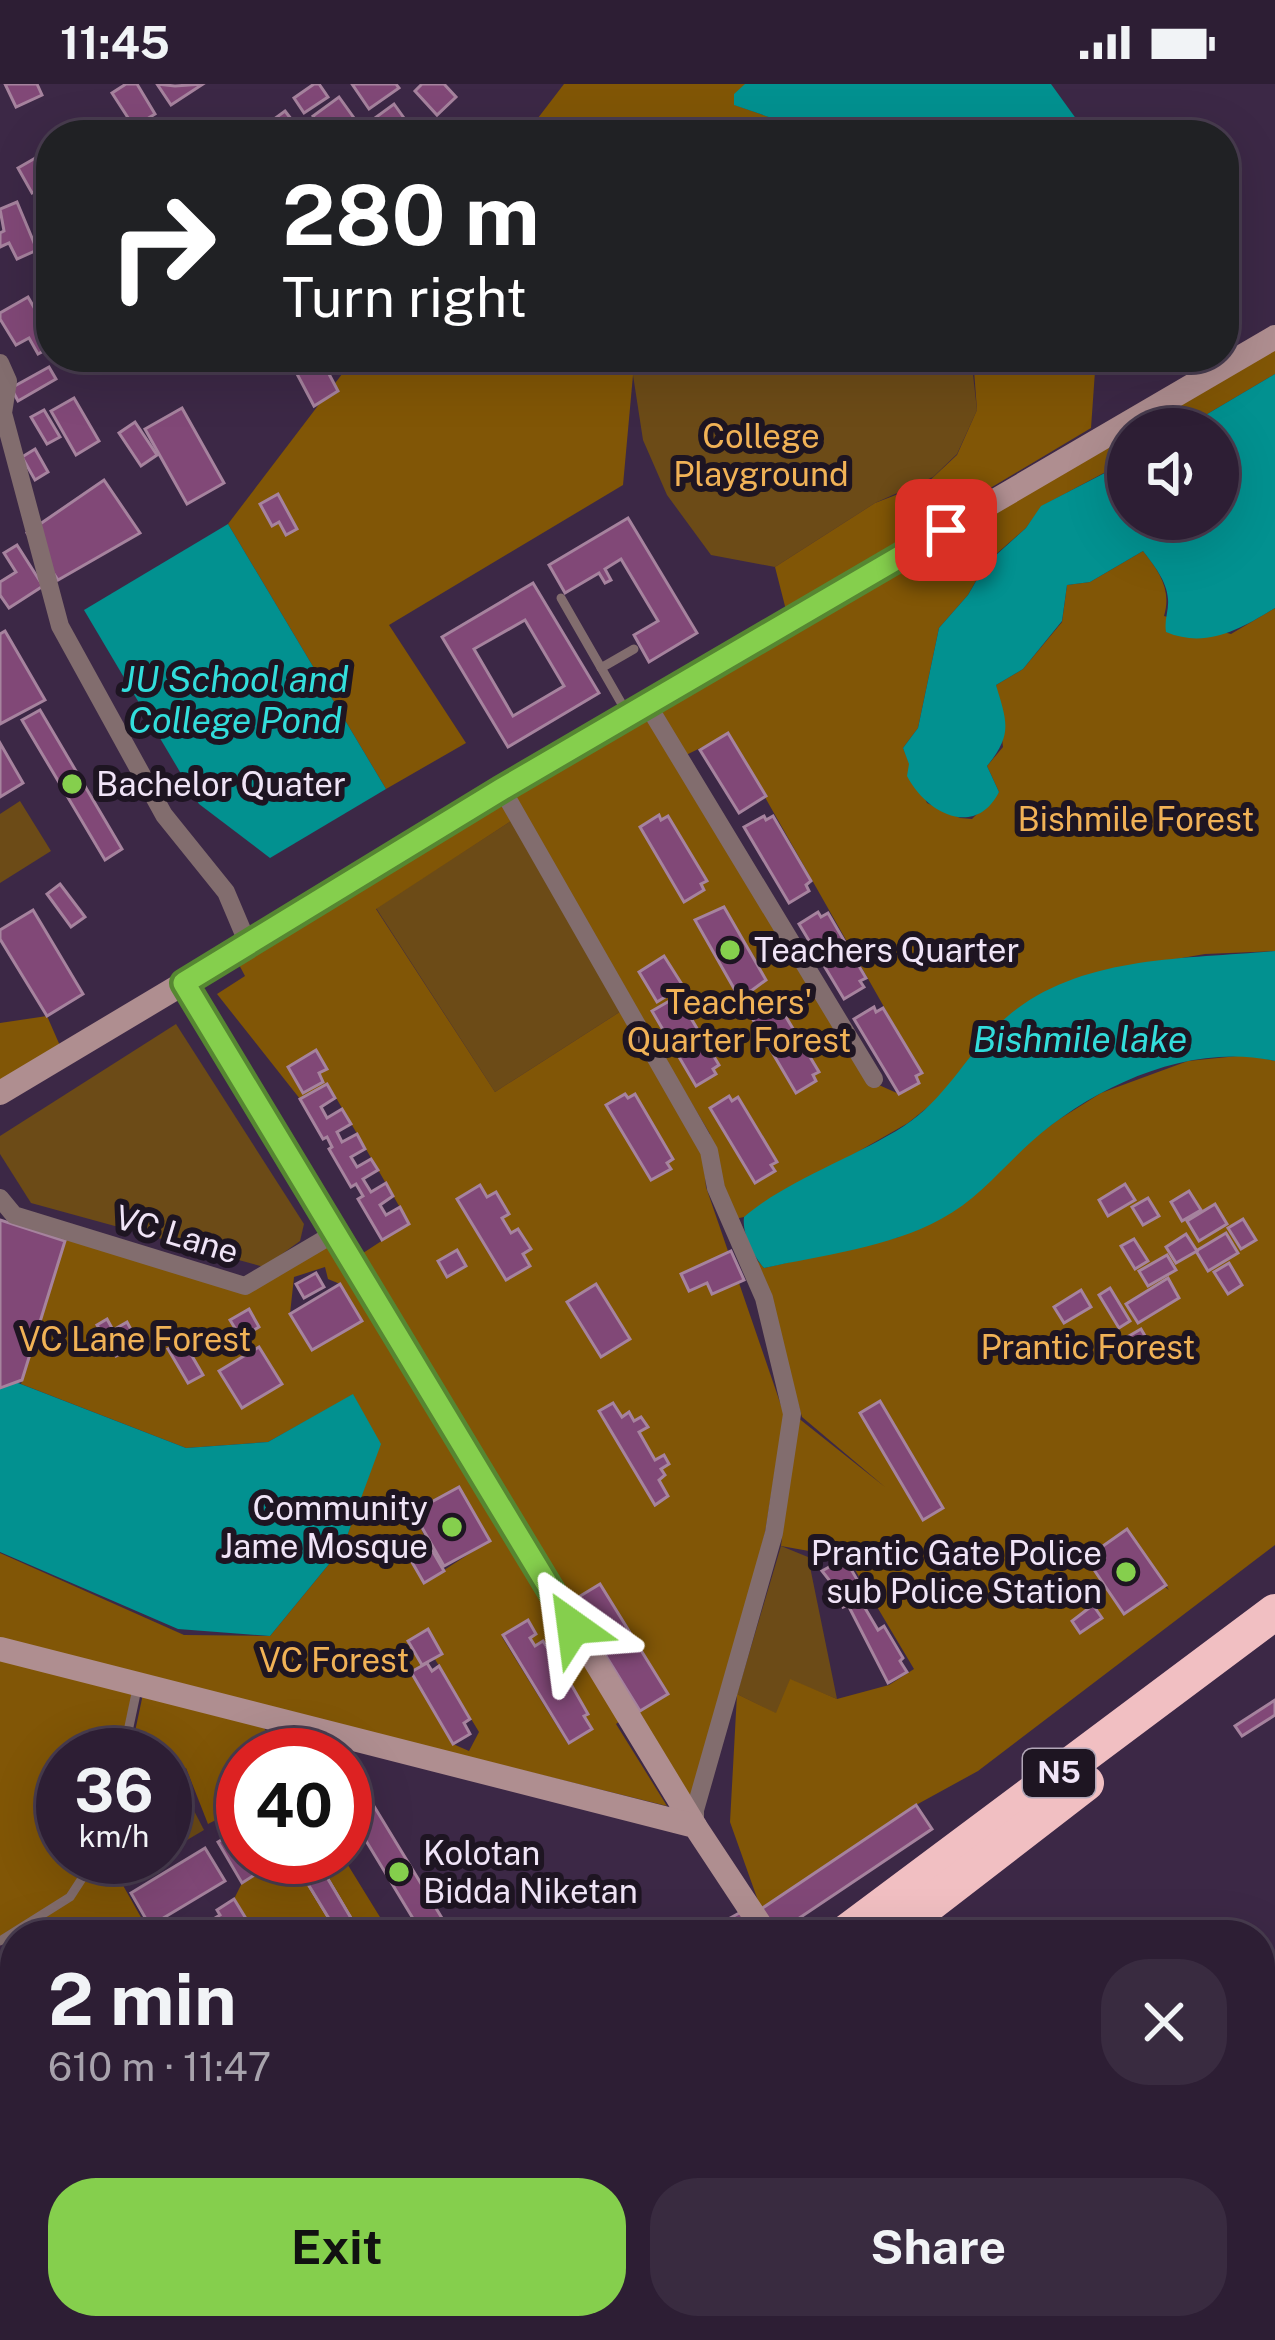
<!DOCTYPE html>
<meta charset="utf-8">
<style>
body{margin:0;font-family:"Public Sans",sans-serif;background:#392b40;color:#f1f3f6;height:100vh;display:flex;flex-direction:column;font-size:45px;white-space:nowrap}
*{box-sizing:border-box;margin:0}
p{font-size:39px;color:#a7a2ac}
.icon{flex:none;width:66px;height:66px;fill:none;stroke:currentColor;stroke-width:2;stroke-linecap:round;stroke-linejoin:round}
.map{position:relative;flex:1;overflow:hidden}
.details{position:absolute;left:0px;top:1836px;width:1275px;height:420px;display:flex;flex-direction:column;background:#2d1e34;border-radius:48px 48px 0 0;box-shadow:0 12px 48px #0002,0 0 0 3px #483c4f}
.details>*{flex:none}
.hud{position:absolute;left:36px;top:36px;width:1203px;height:252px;border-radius:48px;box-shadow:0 12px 48px #0002,0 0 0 3px #483c4f;background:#202124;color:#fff;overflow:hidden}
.tools{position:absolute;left:1107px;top:324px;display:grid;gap:24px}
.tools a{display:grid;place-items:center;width:132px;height:132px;border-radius:50%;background:#2d1e34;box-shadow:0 12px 48px #0002,0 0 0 3px #483c4f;font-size:60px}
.speed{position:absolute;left:36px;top:1644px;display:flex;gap:24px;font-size:60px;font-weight:700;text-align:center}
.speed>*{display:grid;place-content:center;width:156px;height:156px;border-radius:50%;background:#2d1e34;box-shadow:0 12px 48px #0002,0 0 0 3px #483c4f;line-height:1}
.speed small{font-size:30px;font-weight:400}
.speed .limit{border:18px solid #d22;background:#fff;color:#111}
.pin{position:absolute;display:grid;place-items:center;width:102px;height:102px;color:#fff;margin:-51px;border-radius:24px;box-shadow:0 6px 18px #0006}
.me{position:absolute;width:132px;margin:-66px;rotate:329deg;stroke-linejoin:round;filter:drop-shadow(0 0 9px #0008)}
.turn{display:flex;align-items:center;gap:42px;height:252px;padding:0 48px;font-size:54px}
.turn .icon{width:156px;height:156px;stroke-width:2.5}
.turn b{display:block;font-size:84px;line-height:102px}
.round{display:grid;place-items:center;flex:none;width:126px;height:126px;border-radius:48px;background:#392b40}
.head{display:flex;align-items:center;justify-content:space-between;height:204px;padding:0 48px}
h1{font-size:72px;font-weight:700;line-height:90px}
.cta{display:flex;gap:24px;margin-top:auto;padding:24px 48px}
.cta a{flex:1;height:138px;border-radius:48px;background:#85cf4d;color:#111;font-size:48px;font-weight:700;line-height:138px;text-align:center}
.cta a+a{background:#392b40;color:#f1f3f6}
.status{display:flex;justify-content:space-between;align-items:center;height:84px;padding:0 60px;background:#2d1e34;direction:ltr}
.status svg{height:33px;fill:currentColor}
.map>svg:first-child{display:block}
</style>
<div class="status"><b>11:45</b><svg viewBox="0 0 49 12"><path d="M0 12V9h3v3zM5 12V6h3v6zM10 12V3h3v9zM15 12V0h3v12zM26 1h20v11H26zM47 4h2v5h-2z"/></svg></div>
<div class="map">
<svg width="1275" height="2256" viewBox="0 0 1275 2256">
<rect width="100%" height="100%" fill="#3c2846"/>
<g fill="#6c4b17">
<path d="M646 273H971L977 326 957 370 933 393 875 419 775 483 711 471 667 411 643 356 633 291Z"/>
<path d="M20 717 51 767 0 799V730Z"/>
<path d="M511 737 629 922 495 1008 376 824Z"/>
<path d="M176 940 304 1140 300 1157 264 1183 31 1119 0 1070V1052Z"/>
<path d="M781 1462 808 1473 837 1615 790 1596 777 1630 737 1610Z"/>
<path d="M177 1694 204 1746 165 1769V1702Z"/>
</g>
<g fill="#815606" fill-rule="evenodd">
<path d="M564 0H755L735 21 798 43 896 44 923 37 956 36 983 51H525Z"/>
<path d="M1275 253V290L1182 345H1128V376L1042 422 1026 444 986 479 968 511 939 544 918 644 903 664 927 719 960 734 972 735 999 708 987 682 1003 663 996 601 1023 585 1062 538 1067 501 1090 498 1143 467C1159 487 1172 506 1164 532L1231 550 1275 524V867L1205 870 1095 889 908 1039 744 1133 730 1136 710 1067V1050L505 705 646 624 870 997 899 1010 918 999 916 992 921 988 729 650 684 672 647 620Z"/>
<path d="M355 273H646L633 291 623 401 389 541 466 659 386 705 228 440Z"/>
<path d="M973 273H1096L1091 344 786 526 775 483 875 419 927 399 957 371 977 326Z"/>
<path d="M499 711 511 737 376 825 495 1008 629 922 701 1050 706 1103 784 1330 765 1449 691 1729 631 1632 667 1610 600 1500 572 1517 357 1173 409 1139 328 1000 300 1015 217 910 245 892 236 875Z"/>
<path d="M47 932 61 964 0 1005V939Z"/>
<path d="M1248 971 1275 977V1461L978 1687 916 1721 761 1825 730 1738 737 1610 776 1629 790 1595 837 1615 889 1601 914 1585 848 1474 781 1462 797 1333 885 1403 802 1333 757 1176 764 1184 899 1153 1058 1036 1101 1009 1188 977ZM879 1317 943 1424 924 1436 860 1330ZM1127 1446 1169 1506 1165 1503 1124 1529Z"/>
<path d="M67 1148 245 1202 329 1153 622 1635 616 1640 667 1722 0 1557V1469L184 1551 270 1552 343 1463 380 1360 353 1311 268 1358 186 1364 21 1300ZM325 1183 328 1195 340 1200 312 1266 290 1230 294 1193ZM259 1263 281 1300 242 1324 219 1287ZM459 1403 489 1457 424 1499 405 1466 425 1454 414 1428ZM527 1537 536 1549 530 1554 535 1562 544 1558 560 1585 552 1591C562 1607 580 1616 588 1629L584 1632 591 1645 568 1660 502 1553ZM433 1572 479 1648 469 1667 453 1660 412 1588Z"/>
<path d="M0 1565 139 1600 123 1671H63V1773H107L151 1851H16L70 1813 0 1857Z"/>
<path d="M143 1610 261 1639 281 1671H243V1722L208 1740 186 1684 165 1695V1671H130Z"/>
<path d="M270 1773H343L391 1851H256L234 1815 242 1799 267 1783Z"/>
<path d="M0 2049 15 2074V2241H213L191 2256H0Z"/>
</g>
<g fill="#029190">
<path d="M745 0H1051L1077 36 1078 51H978L956 36 923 37 896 44 798 43 734 21V10Z"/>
<path d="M1275 290V524C1241 545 1206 565 1166 548 1164 535 1169 527 1168 515 1167 497 1153 480 1143 467L1090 498 1067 501 1062 537 1023 585 996 601C1007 638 1013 650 987 682L999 708C975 755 926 729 907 692L909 680 903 664 918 644 939 544 968 511 986 480 1026 444 1041 422 1128 377V435H1218V345H1182Z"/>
<path d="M228 440 386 705 270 774 199 720 84 526Z"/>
<path d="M1275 867V977C1190 958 1094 1002 1031 1058 1001 1085 977 1116 941 1135 888 1164 822 1171 764 1184 753 1171 742 1150 744 1133 787 1096 854 1074 904 1042 943 1017 965 974 997 942 1070 870 1181 876 1275 867Z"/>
<path d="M0 1292 186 1364 268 1358 353 1310 381 1360 343 1463 270 1552 178 1545 0 1468Z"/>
</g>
<g fill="#814877" stroke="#a6839e" stroke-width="3" fill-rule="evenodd">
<path d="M5 0H37L42 11 16 23Z"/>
<path d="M126 0H137L155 30 134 43 112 9Z"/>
<path d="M157 0 175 2 203 0 171 21Z"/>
<path d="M314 0H319L328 13 304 29 294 14Z"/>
<path d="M352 0H396L399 4 369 25Z"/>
<path d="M422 0H444L456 13 437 31 415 7Z"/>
<path d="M339 13 359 41 345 51H326L313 32Z"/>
<path d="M394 20 404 34 376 51 368 39Z"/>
<path d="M285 27 298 44 289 51H280L270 38Z"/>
<path d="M51 65V98L32 109 18 84Z"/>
<path d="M17 118 37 166 17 175 9 159 0 163V149L4 147 0 125Z"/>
<path d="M28 213 51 253V263L38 270 29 254 16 261 0 235V229Z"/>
<path d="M320 273 338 307 314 322 296 288Z"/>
<path d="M49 283 56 295 18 317 11 304Z"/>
<path d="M74 314 99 357 76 371 51 327Z"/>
<path d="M182 324 224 399 187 420 145 345Z"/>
<path d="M44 326 60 353 47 360 31 333Z"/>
<path d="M135 338 157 371 141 382 119 349Z"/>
<path d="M35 365 48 388 35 396 22 373Z"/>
<path d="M104 396 140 449 58 496 27 449Z"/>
<path d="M278 410 297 445 286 451 279 438 272 442 260 420Z"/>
<path d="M628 434 697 549 649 578 634 551 658 537 621 475 605 485 611 496 605 499 599 489 565 509 549 481Z"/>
<path d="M17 461 43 502 9 524 0 511V498L16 488 4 469Z"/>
<path d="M533 499 599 609 508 663 442 553ZM525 536 564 602 513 632 474 565Z"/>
<path d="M5 547 45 616 0 640V550Z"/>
<path d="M40 626 122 765 105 776 22 636Z"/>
<path d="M728 649 766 712 739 729 700 666Z"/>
<path d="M0 659 23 699 0 713Z"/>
<path d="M659 731 661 736 668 732 707 797 701 800 704 806 684 818 640 743Z"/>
<path d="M764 732 766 736 773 732 811 797 806 801 809 807 789 819 744 743Z"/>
<path d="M60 800 85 833 71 843 47 810Z"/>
<path d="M724 823 766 896 740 915 695 836Z"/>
<path d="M33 826 83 910 47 932 0 855V846Z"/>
<path d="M818 828 821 833 828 829 866 894 860 897 864 903 844 915 799 840Z"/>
<path d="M664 872 683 902 657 918 639 888Z"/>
<path d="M671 916 673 920 680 916 719 981 713 985 716 990 696 1002 652 927Z"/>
<path d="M771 922 773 927 780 923 819 988 813 991 816 997 796 1009 752 934Z"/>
<path d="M874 923 876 928 883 924 922 989 916 992 919 999 899 1010 854 935Z"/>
<path d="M316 966 327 985 319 989 323 998 303 1009 288 983Z"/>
<path d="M327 1000 335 1014 321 1023 327 1034 342 1025 351 1040 337 1048 342 1058 357 1050 365 1065 351 1073 357 1083 371 1075 378 1086 363 1095 371 1108 386 1099 393 1112 380 1121 386 1131 400 1123 409 1140 382 1156 358 1115 363 1112 356 1100 351 1103 329 1065 332 1063 327 1053 323 1055 300 1015Z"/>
<path d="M625 1010 628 1014 635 1010 673 1075 667 1079 671 1085 651 1096 606 1021Z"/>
<path d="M729 1012 732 1017 738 1013 777 1078 771 1081 775 1087 755 1099 710 1024Z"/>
<path d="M1125 1100 1135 1116 1108 1132 1099 1116Z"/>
<path d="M480 1101 487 1113 496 1108 509 1130 502 1134 511 1149 518 1145 531 1165 523 1170 530 1182 506 1196 457 1115Z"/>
<path d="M1189 1107 1201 1126 1182 1137 1171 1118Z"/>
<path d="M1148 1114 1159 1132 1143 1141 1132 1123Z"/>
<path d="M1215 1120 1227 1140 1199 1157 1187 1137Z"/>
<path d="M1243 1135 1256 1156 1241 1165 1228 1144Z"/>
<path d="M0 1136 65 1157 22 1296 0 1304Z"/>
<path d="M1226 1149 1238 1169 1208 1187 1196 1167Z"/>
<path d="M1186 1150 1197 1167 1176 1179 1166 1163Z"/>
<path d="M1134 1155 1148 1177 1135 1185 1121 1162Z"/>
<path d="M457 1166 466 1182 447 1193 438 1177Z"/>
<path d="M731 1167 744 1196 712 1210 707 1199 689 1207 681 1190Z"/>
<path d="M1167 1171 1176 1186 1148 1202 1139 1187Z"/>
<path d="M1229 1179 1242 1201 1228 1210 1214 1188Z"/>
<path d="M316 1189 324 1203 304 1214 296 1200Z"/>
<path d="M1168 1194 1179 1214 1138 1239 1126 1220Z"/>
<path d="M340 1200 362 1237 312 1266 290 1230Z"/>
<path d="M596 1200 630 1255 601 1273 567 1218Z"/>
<path d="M1110 1204 1130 1237 1119 1244 1099 1211Z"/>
<path d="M1081 1206 1091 1223 1064 1239 1054 1223Z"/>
<path d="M249 1225 259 1243 241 1254 230 1236Z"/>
<path d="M107 1235 113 1246 127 1238 134 1251 121 1259 126 1267 116 1272 110 1263 104 1266 97 1255 103 1251 97 1241Z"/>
<path d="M1141 1245 1152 1264 1133 1275 1122 1256Z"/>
<path d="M197 1253 204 1265 192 1272 203 1291 188 1299 168 1265Z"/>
<path d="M259 1263 282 1300 242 1324 219 1287Z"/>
<path d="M880 1317 943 1424 923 1436 860 1329Z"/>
<path d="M613 1319 622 1333 629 1328 634 1337 641 1333 648 1343 639 1348 655 1376 664 1371 669 1380 661 1385 665 1391 659 1396 668 1412 655 1421 599 1327Z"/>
<path d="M459 1403 490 1457 444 1482 413 1428Z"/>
<path d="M1127 1445 1166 1501 1124 1530 1086 1474Z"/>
<path d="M425 1454 444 1487 424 1499 405 1466Z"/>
<path d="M840 1477 843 1482 848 1480 869 1516 862 1519 878 1546 884 1542 903 1574 900 1577 907 1588 888 1599 848 1521 843 1523 838 1513 841 1511 822 1487Z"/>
<path d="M600 1500 668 1610 640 1627 572 1517Z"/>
<path d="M1093 1521 1102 1534 1080 1549 1072 1537Z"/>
<path d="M528 1536 536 1550 530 1554 535 1562 543 1557 561 1586 552 1591 558 1601 568 1595 588 1630 584 1632 592 1645 569 1659 503 1551Z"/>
<path d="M428 1545 442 1570 422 1581 408 1557Z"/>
<path d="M427 1579 432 1587 439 1582 470 1635 464 1639 470 1650 453 1660 411 1588Z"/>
<path d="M1275 1616V1631L1242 1652 1235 1642Z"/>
<path d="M369 1714 451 1849 447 1851H423L348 1727Z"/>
<path d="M916 1721 932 1745 777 1849 761 1825Z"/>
<path d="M243 1743V1773H261L267 1783 242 1799 218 1758Z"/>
<path d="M205 1764 225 1797 150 1842 131 1809Z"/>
<path d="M322 1785 361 1851H339L305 1795Z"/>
<path d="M322 1785 361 1851H339L305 1795Z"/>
<path d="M234 1815 256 1851H187L220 1831 217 1826Z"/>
<path d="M743 1827 752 1844 739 1851H728L721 1839Z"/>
<path d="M12 1880 15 1885V1957L0 1933V1888Z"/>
<path d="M15 1959 13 1979 15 2074 0 2049V1968Z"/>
</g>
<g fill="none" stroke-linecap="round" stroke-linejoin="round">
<g stroke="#826d6e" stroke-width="9">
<path d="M561 514 627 629"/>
<path d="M601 584 634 565"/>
<path d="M123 1671 138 1600"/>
<path d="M0 1857 70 1813 96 1773"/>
<path d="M1260 2200 1275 2194"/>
<path d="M1129 2256 1159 2241"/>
</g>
<g stroke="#826d6e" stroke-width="18">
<path d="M0 279 8 297 3 329 60 542 164 731 226 808 248 860"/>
<path d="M647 620 874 995"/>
<path d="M502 705 709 1067 716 1104 764 1214 792 1330 774 1449 695 1726V1741"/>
<path d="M0 1114 14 1131 245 1202 335 1149"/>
<path d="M550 2241 560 2256"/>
</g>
<g stroke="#af8e90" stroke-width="24">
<path d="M184 899 502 705 1275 253"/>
<path d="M0 1009 184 899 695 1742"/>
<path d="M0 1565 695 1742 767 1851"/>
</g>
<g stroke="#f1bfc2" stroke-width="36">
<path d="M843 1851 1275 1528"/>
<path d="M889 1851 1086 1699"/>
<path d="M302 2256 323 2241"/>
<path d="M350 2256 371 2241"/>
</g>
</g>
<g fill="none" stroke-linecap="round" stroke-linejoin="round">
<defs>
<path id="route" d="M573 1543 184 899 502 705 946 446"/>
</defs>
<use href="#route" stroke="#568732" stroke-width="30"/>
<use href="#route" stroke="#85cf4d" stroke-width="21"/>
</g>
<g fill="#85cf4d" stroke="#1e1522" stroke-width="4.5">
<circle cx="72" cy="700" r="12"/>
<circle cx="730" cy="866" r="12"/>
<circle cx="452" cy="1443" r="12"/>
<circle cx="1126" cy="1488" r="12"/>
<circle cx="399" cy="1788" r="12"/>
</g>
<g text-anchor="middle" stroke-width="12" stroke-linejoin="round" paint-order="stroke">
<rect fill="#1e1522" stroke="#b1a6b7" stroke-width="3" x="1023" y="1665" width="72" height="48" rx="9"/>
<g font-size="30" font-weight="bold" fill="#f0e4f7">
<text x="1059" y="1699">N5</text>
</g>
<g font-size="33" fill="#f1b256" stroke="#1e1522">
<text x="761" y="364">College<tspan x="761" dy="38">Playground</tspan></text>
<text x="1136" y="747">Bishmile Forest</text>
<text x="739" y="930">Teachers'<tspan x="739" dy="38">Quarter Forest</tspan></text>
<text x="135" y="1267">VC Lane Forest</text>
<text x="1088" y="1275">Prantic Forest</text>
<text x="334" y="1588">VC Forest</text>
</g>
<g font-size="33" fill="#f0e4f7" stroke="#1e1522" text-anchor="start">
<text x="96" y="712">Bachelor Quater</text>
<text x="754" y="878">Teachers Quarter</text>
<text x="428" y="1436" text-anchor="end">Community<tspan x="428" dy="38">Jame Mosque</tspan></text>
<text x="1102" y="1481" text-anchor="end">Prantic Gate Police<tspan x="1102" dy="38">sub Police Station</tspan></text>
<text x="423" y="1781">Kolotan<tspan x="423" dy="38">Bidda Niketan</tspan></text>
</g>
<g font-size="33" fill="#f0e4f7" stroke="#1e1522">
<text transform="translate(177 1150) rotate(17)" y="12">VC Lane</text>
</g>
<g font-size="36" font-style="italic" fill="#32dedc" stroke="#1e1522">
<text x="235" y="608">JU School and<tspan x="235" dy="41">College Pond</tspan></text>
<text x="1080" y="968">Bishmile lake</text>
</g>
</g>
</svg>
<div class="tools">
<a><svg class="icon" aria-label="sound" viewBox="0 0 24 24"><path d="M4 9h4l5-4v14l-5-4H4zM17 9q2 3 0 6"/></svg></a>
</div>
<div class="speed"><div>36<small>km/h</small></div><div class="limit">40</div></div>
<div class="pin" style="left:946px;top:446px;background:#d93025"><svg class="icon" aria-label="arrive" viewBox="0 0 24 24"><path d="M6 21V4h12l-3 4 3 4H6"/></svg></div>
<svg class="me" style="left:573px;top:1543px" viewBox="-20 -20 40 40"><path d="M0-17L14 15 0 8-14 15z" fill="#85cf4d" stroke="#fff" stroke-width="4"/></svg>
<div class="hud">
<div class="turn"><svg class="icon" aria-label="right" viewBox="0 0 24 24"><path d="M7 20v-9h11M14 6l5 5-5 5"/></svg><div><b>280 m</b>Turn right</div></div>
</div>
<section class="details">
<div class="head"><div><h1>2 min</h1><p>610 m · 11:47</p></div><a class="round"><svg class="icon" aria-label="close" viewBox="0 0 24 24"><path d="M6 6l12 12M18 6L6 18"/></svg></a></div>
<div class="cta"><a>Exit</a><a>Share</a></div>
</section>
</div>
